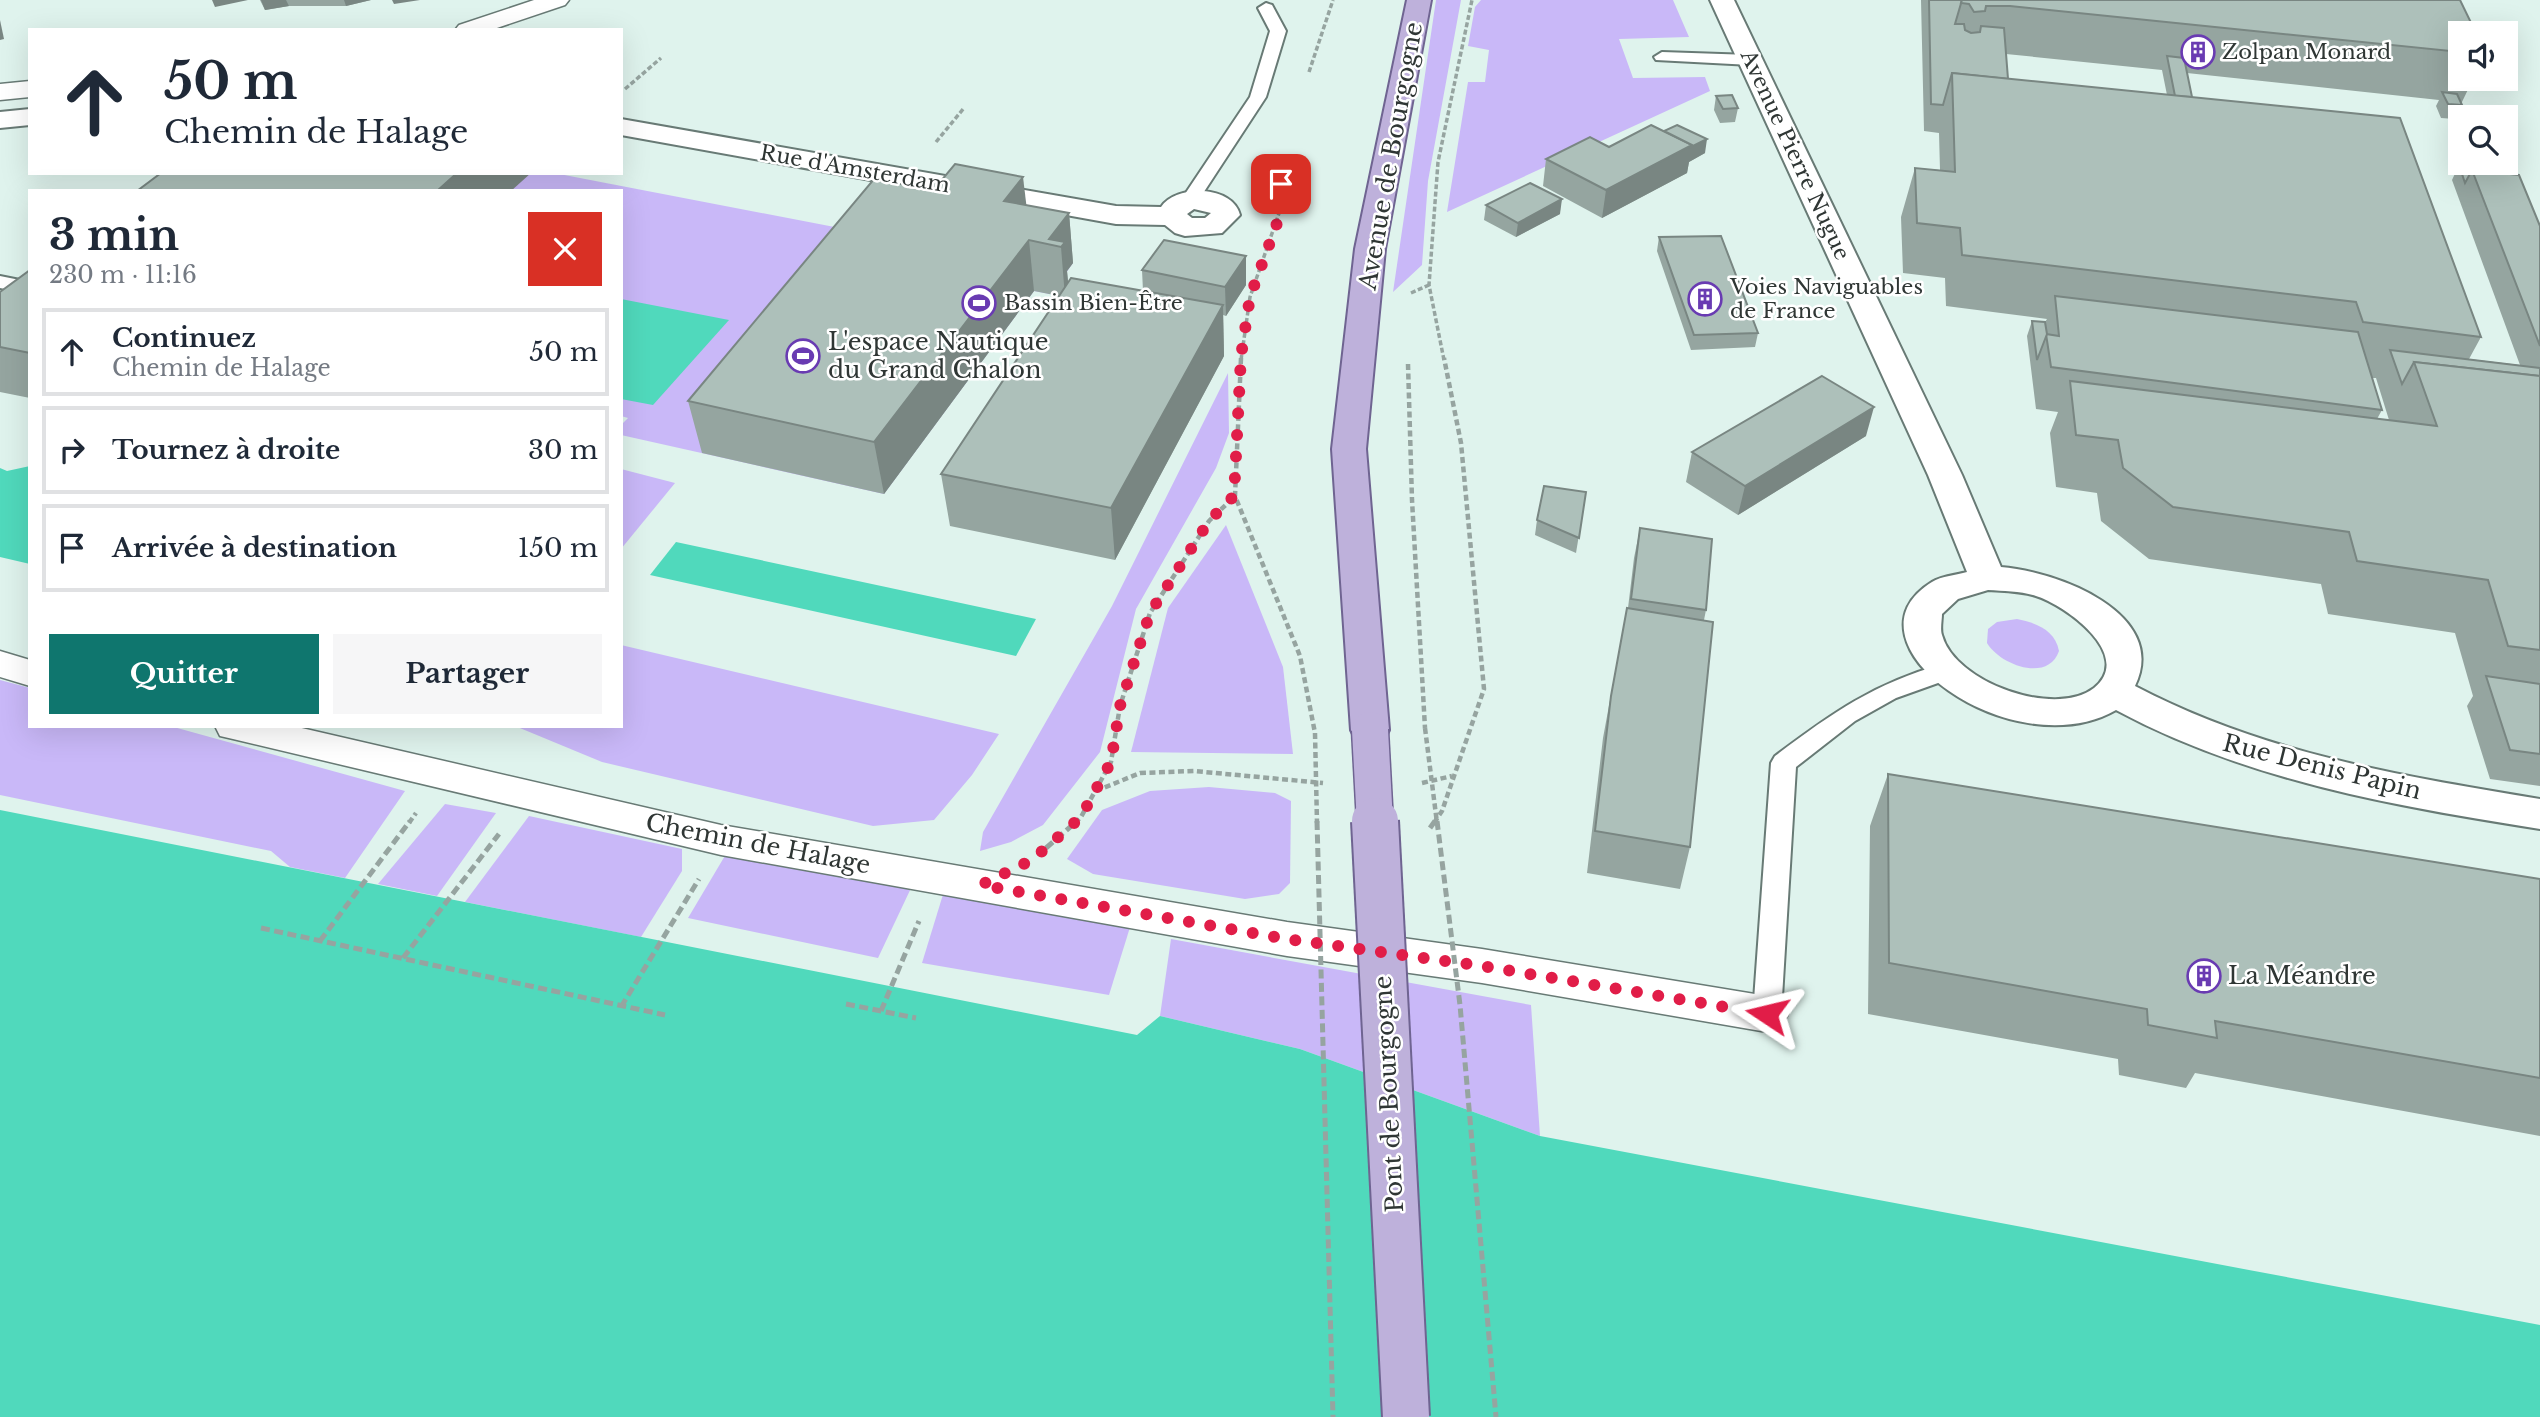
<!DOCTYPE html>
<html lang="fr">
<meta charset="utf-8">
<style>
body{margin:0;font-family:"Libre Baskerville",serif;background:#f6f6f7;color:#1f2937;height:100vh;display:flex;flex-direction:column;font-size:26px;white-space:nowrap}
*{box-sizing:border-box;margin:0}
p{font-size:23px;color:#747a83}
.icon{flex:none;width:38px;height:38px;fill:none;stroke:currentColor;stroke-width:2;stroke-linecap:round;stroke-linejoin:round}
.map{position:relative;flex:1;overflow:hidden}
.side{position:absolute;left:28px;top:189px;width:595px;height:539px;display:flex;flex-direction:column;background:#fff;border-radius:0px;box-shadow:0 7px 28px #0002}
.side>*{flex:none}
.guide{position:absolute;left:28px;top:28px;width:595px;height:147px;border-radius:0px;box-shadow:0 7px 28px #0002;background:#fff;color:#1f2937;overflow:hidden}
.tools{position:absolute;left:2448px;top:21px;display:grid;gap:14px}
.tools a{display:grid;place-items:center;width:70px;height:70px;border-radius:0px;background:#fff;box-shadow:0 7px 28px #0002;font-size:35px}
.pin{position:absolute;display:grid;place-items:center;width:60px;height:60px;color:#fff;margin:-30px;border-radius:14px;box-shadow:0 4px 10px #0006}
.me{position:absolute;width:77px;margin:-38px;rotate:280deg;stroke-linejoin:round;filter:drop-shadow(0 0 5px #0008)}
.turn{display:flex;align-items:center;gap:24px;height:147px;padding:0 21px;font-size:32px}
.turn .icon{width:91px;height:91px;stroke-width:2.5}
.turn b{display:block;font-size:49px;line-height:60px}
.round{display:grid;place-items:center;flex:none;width:74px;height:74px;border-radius:0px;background:#f6f6f7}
.overview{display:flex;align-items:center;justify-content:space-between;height:119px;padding:0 21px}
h1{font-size:42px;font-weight:700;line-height:52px}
.action{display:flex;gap:14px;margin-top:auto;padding:14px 21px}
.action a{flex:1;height:80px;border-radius:0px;background:#0f766e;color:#fff;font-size:28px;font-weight:700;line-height:80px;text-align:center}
.action a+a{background:#f6f6f7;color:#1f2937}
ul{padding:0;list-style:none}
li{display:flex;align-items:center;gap:21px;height:88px;margin:0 14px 10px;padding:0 7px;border:4px solid #e0e1e3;border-radius:0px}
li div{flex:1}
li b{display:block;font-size:26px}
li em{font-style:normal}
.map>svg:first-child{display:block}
</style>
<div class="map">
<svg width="2540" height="1417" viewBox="0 0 2540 1417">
<rect width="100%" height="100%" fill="#dff3ed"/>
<g fill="#c9b8f8">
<path d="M1436 0H1461L1428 181 1422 265 1393 292Z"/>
<path d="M1481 0H1673L1689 37 1619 39 1633 78 1705 77 1710 91 1447 212 1468 82H1485L1489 50 1468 46 1475 7Z"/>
<path d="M249 173H554L876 235 1073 263 1055 289 1065 297 1034 291 884 494 621 435V425L628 418 621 416V191H226Z"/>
<path d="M1228 373 1229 433 1216 468 1136 609 1100 752 1043 825 1011 842 980 851 983 832 1112 606Z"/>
<path d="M621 469 675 483 621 549Z"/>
<path d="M1226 525 1283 667 1293 754 1131 752 1168 608Z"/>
<path d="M2017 619C2036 623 2055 630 2059 651 2048 683 2000 665 1987 643L1988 629 1997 622Z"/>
<path d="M621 645 999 734 972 775 934 820 873 826 602 762 515 726H621Z"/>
<path d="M0 680 30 688V726H170L405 791 345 878 290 867 271 851 0 795Z"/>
<path d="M1209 787 1275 793 1291 801 1290 883 1279 894 1245 899 1093 874 1067 859 1102 810 1150 791Z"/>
<path d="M445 804 496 813 437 896 378 884Z"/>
<path d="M529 816 682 849V871L641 937 465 902Z"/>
<path d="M726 854 912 886 878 958 688 918Z"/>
<path d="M945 888 1131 924 1109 995 922 963Z"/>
<path d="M1171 939 1531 1005 1540 1136 1300 1049 1160 1016Z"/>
</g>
<g fill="#50d9bc">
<path d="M621 299 729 320 653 405 621 399Z"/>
<path d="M30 466V564L0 557V468L7 471Z"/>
<path d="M676 542 1036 619 1016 656 650 575Z"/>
<path d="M0 810 1137 1035 1160 1016 1300 1049 1540 1136 2540 1325V1417H0Z"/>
</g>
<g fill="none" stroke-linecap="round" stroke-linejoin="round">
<defs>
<g id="service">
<path d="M1266 3 1272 5 1286 31 1266 97 1196 204H1184L1181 200 1250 97 1270 31 1258 8Z"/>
<path d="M1662 52 1751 55 1759 60 1751 65 1656 60 1654 57Z"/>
<path d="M0 276 30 282V294L0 288Z"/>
<path d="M1943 664 1952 666 1955 672 1952 678 1896 698 1855 721 1796 767 1781 1014 1777 1022 1767 1026 1757 1022 1753 1014 1771 763 1775 756C1832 713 1873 684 1943 664Z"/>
</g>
<g id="pedestrian">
<path d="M534 0H569L565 5 491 30H455L459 25Z"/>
<path d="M30 81V97L0 100V84Z"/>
<path d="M0 651 30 660V686L0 677Z"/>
<path d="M215 726H293L721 825 1287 922 1482 949 1767 996 1782 1002 1788 1014 1782 1026 1767 1032 1482 983 1287 956 721 855 233 739 220 736Z"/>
</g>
<g id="minor">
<path d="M1710 0H1734L1962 475 2001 567C2056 571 2170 613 2135 686 2262 753 2400 776 2540 799V829C2395 806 2248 781 2116 710 2013 769 1834 642 1932 582 1941 576 1957 575 1967 572L1928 475ZM1988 590C2004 591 2021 591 2036 596 2065 605 2135 655 2094 688 2055 718 1955 683 1942 635 1940 629 1942 620 1942 614L1958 599Z"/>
<path d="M30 109V125L0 128V112Z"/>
<path d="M621 119 1116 206 1161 207C1176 184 1233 185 1240 215L1222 233 1185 236 1175 233 1165 225 1116 224 621 135ZM1194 209 1211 213 1205 218H1192L1187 214Z"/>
</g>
<path id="primary" d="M1407 0H1431L1385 249 1366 449 1389 730 1384 740 1370 744 1356 740 1351 730 1332 449 1355 249Z"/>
</defs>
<use href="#service" stroke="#687a75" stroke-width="4"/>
<use href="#pedestrian" stroke="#687a75" stroke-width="3"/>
<use href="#minor" stroke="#687a75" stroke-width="4"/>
<use href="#primary" stroke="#6f6491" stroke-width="4"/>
<g stroke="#96a4a0" stroke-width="3.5" stroke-dasharray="5 2.5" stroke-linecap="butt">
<path d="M1309 72 1333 0"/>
<path d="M625 89 661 58"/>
<path d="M936 142 964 108"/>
<path d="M1411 293 1429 285"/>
<path d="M1241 360 1250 297 1286 193 1261 163"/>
<path d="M1444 360 1429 285 1438 162 1472 0"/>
</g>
<g stroke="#96a4a0" stroke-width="4.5" stroke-dasharray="6 3.5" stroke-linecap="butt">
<path d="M1241 358 1235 496 1300 656 1315 733"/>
<path d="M1408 364 1412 500 1425 728"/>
<path d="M1422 783 1452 776"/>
<path d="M1096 791 1140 773 1194 771 1323 783"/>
<path d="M409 823 416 813"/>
<path d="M1075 823 1081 817 1111 762 1120 706 1150 613 1209 521 1235 496"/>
<path d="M1434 823 1442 811 1484 689 1461 443 1444 358"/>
</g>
<g stroke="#96a4a0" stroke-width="5" stroke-dasharray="9 4.5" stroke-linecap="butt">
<path d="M1430 828 1435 821"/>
<path d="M1046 848 1077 821"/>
<path d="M261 928 665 1015"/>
<path d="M320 941 410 821"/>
<path d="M403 958 499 834"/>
<path d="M846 1004 916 1018"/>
<path d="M621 1007 699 879"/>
<path d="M881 1011 919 921"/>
</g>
<use href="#service" fill="#fff" fill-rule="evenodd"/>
<use href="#pedestrian" fill="#fff" fill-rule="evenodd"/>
<use href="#minor" fill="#fff" fill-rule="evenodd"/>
<use href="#primary" fill="#beb1db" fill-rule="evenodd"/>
<defs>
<path id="primary-bridge-far1" d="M1370 730 1375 823"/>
<path id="primary-bridge" d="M1375 821 1406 1417"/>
</defs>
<use href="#primary-bridge-far1" stroke="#6f6491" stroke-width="39" stroke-linecap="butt"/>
<use href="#primary-bridge" stroke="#6f6491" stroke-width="50" stroke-linecap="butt"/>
<g stroke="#96a4a0" stroke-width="4.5" stroke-dasharray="6 3.5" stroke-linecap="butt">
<path d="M1425 728 1437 823"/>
<path d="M1315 733 1317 823"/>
</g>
<g stroke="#96a4a0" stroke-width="5" stroke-dasharray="9 4.5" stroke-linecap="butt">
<path d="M1317 821 1333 1417"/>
<path d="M1437 821 1460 1005 1496 1417"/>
</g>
<use href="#primary-bridge-far1" stroke="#beb1db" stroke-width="36"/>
<use href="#primary-bridge" stroke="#beb1db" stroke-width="46"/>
</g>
<g fill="#95a5a0" fill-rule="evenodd">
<path d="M260 0H371L346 6H289L265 10Z"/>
<path d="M1921 0H2460V79H2473L2462 102H2461L2462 105 2455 119 2441 118 2436 106 2439 100 2187 73 2192 97 2481 337 2469 359 2520 365 2452 180 2459 165 2504 170 2540 226V786L2490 779 2467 706 2473 696 2455 633 2328 614 2321 584 2149 559 2101 521 2097 493 2056 487 2050 433 2058 412 2036 409 2027 336 2032 321 2045 322 2047 319 1946 306 1945 278 1903 273 1901 217 1915 168 1940 170 1939 133 1924 131ZM2006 54 2162 70 2167 95 2008 79ZM2372 378H2376L2389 420 2377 419 2382 410Z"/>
<path d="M1716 96 1738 108 1735 122 1720 123 1714 110Z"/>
<path d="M1608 147 1705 153 1689 162 1687 173 1602 218 1543 186 1546 159Z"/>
<path d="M928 189 1069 213 1073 263 1067 271 1068 282 1143 291 1142 270 1246 285 1226 316 1223 315 1224 356 1115 560 950 526 941 474 1059 296 1034 291 884 494 702 453 688 401Z"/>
<path d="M1486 205 1560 214 1516 237 1484 220Z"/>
<path d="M1659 237 1758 333 1755 347 1691 350 1657 251Z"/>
<path d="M30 270V398L0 392V292Z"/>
<path d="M1866 436 1738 515 1686 482 1692 452Z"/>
<path d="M1586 492 1576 553 1535 535 1537 520Z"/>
<path d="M1640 528 1706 610 1704 620 1690 847 1680 889 1587 873 1603 738 1627 608H1628L1634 558Z"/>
<path d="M1888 774 2540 879V1136L2195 1073 2186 1088 2119 1075 2118 1059 1868 1014 1870 826Z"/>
</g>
<g fill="#798682">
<path d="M212 0H248L215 7Z"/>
<path d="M261 0H286L289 6 265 10Z"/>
<path d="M344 0H371L346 6Z"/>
<path d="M392 0H420L394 4Z"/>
<path d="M0 20 4 39 0 40Z"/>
<path d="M1707 139 1705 153 1689 162 1687 173 1602 218 1606 190 1692 145Z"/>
<path d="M457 173H531L511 191H437Z"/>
<path d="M1023 177 1029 227 1004 201Z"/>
<path d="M1562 199 1560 214 1516 237 1518 223Z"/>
<path d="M1069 213 1073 263 1067 271 1069 292 1065 297 1061 247 1049 239Z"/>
<path d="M1029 240 1034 291 884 494 874 442Z"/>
<path d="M1246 256V285L1226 316 1225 287Z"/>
<path d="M1223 305 1224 356 1115 560 1111 508Z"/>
<path d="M1874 407 1866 436 1738 515 1745 486Z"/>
</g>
<g fill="#adc0ba" stroke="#798682" stroke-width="2">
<path d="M1929 0H1962L1955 24H1964L1965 30 1971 33 1980 32 1981 26 2004 28 2008 79 1952 73 1943 105 1931 104Z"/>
<path d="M1962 0H2460L2476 33H2460V52L2010 6H1986L1985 11 1974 12 1969 4 1961 3Z"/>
<path d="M2167 56 2184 58 2192 97 2175 96Z"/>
<path d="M1952 73 2400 118 2481 337 2363 322 2356 302 1962 255 1960 228 1917 223 1915 168 1955 172Z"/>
<path d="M2442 92 2457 94 2462 105 2448 104Z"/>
<path d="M1732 95 1738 108 1723 109 1716 96Z"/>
<path d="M1651 125 1692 145 1606 190 1546 159 1590 137 1609 147Z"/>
<path d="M1677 125 1707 139 1691 147 1692 145 1664 131Z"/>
<path d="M955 164 1023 177 1004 201 1069 213 1049 239 1065 242 1061 247 1029 240 874 442 688 401 874 179 928 189 935 180 941 181Z"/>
<path d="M2459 165 2504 170 2505 173 2472 170 2465 183Z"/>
<path d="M2472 170 2519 175 2540 226V346Z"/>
<path d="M161 173H457L437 191H137Z"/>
<path d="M1530 183 1562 199 1518 223 1486 205Z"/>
<path d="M1721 236 1758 333 1694 335 1659 237Z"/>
<path d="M1164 240 1246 256 1225 287 1142 270Z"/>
<path d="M30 270V353L0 347V292Z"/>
<path d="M1071 278 1223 305 1111 508 941 474Z"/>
<path d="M2055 296 2358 332 2382 410 2051 367 2046 334 2059 336Z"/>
<path d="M2032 321 2045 322 2047 334 2037 360Z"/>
<path d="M2390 350 2540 368V376L2414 362 2402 384Z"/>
<path d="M2414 362 2540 376V650L2508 646 2488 580 2357 561 2349 532 2173 507 2123 468 2118 440 2076 435 2070 381 2437 426Z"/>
<path d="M1822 376 1874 407 1745 486 1692 452Z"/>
<path d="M1544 486 1586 492 1579 538 1537 520Z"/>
<path d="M1640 528 1712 539 1706 610 1631 599Z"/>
<path d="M1627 608 1713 622 1690 847 1595 831 1611 696Z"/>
<path d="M2486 676 2540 684V754L2510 750Z"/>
<path d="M1888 774 2540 879V1078L2215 1021 2217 1038 2148 1025 2147 1009 1889 963Z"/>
</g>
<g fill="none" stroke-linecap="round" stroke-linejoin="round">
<path stroke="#e11d48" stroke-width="12" stroke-dasharray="0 21.6" d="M1281 184 1286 193 1284 204 1250 297 1241 356 1234 496 1209 521 1150 613 1120 706 1111 762 1081 817 1032 860 981 885 1287 939 1482 966 1767 1014"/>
</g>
<defs>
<symbol id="building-ring" viewBox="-11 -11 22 22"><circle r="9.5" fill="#fff" stroke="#693bb2" stroke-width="1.5"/><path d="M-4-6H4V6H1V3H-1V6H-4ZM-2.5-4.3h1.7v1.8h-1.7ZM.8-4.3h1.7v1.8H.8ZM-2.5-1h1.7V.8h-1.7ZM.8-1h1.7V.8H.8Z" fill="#693bb2"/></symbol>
<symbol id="stadium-ring" viewBox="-11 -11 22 22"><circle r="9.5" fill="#fff" stroke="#693bb2" stroke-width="1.5"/><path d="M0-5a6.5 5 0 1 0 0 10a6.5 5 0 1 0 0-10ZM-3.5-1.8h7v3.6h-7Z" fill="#693bb2"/></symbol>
</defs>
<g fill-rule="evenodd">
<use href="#building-ring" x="2179" y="33" width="38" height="38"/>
<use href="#building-ring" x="1686" y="280" width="38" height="38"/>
<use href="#stadium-ring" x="960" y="284" width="38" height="38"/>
<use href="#stadium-ring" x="784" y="337" width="38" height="38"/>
<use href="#building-ring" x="2185" y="957" width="38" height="38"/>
</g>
<g text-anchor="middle" stroke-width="5" stroke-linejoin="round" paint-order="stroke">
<g font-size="21" fill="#2f3634" stroke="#fff" text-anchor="start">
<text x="2222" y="59">Zolpan Monard</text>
<text x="1730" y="294">Voies Naviguables<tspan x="1730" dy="24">de France</tspan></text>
<text x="1004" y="310">Bassin Bien-Être</text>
</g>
<g font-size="21" fill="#2f3634" stroke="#fff">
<text transform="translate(1795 155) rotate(65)" y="7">Avenue Pierre Nugue</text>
<text transform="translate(855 169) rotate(10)" y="7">Rue d'Amsterdam</text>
</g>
<g font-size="24" fill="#2f3634" stroke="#fff">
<text transform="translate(1391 156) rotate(-80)" y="8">Avenue de Bourgogne</text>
<text transform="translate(2322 767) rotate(14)" y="8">Rue Denis Papin</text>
<text transform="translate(758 844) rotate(11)" y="8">Chemin de Halage</text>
<text transform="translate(1389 1094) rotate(-93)" y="8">Pont de Bourgogne</text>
</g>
<g font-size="24" fill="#2f3634" stroke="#fff" text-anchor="start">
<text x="828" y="350">L'espace Nautique<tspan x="828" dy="28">du Grand Chalon</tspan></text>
<text x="2228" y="984">La Méandre</text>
</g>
</g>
</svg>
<div class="tools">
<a><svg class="icon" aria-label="sound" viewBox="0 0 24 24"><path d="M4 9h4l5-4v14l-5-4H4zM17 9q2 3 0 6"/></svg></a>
<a><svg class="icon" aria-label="search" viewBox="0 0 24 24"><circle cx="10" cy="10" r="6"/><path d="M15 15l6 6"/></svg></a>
</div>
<div class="pin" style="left:1281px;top:184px;background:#d93025"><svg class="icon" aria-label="arrive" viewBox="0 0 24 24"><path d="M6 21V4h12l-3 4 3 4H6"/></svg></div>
<svg class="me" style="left:1767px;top:1014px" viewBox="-20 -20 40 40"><path d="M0-17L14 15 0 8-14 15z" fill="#e11d48" stroke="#fff" stroke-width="4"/></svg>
<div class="guide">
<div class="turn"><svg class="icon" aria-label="ahead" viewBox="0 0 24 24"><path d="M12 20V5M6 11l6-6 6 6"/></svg><div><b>50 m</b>Chemin de Halage</div></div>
</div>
<section class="side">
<div class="overview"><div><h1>3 min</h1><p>230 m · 11:16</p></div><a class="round" style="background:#d93025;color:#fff"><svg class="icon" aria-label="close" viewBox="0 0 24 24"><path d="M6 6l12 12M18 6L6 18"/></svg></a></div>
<ul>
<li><svg class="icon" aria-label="ahead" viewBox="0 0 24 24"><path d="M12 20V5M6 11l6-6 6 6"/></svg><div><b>Continuez</b><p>Chemin de Halage</p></div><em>50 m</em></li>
<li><svg class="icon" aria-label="right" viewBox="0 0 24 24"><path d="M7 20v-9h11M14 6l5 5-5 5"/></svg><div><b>Tournez à droite</b></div><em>30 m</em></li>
<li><svg class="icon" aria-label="arrive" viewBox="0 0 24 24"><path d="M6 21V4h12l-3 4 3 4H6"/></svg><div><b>Arrivée à destination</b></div><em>150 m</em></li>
</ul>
<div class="action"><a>Quitter</a><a>Partager</a></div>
</section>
</div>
